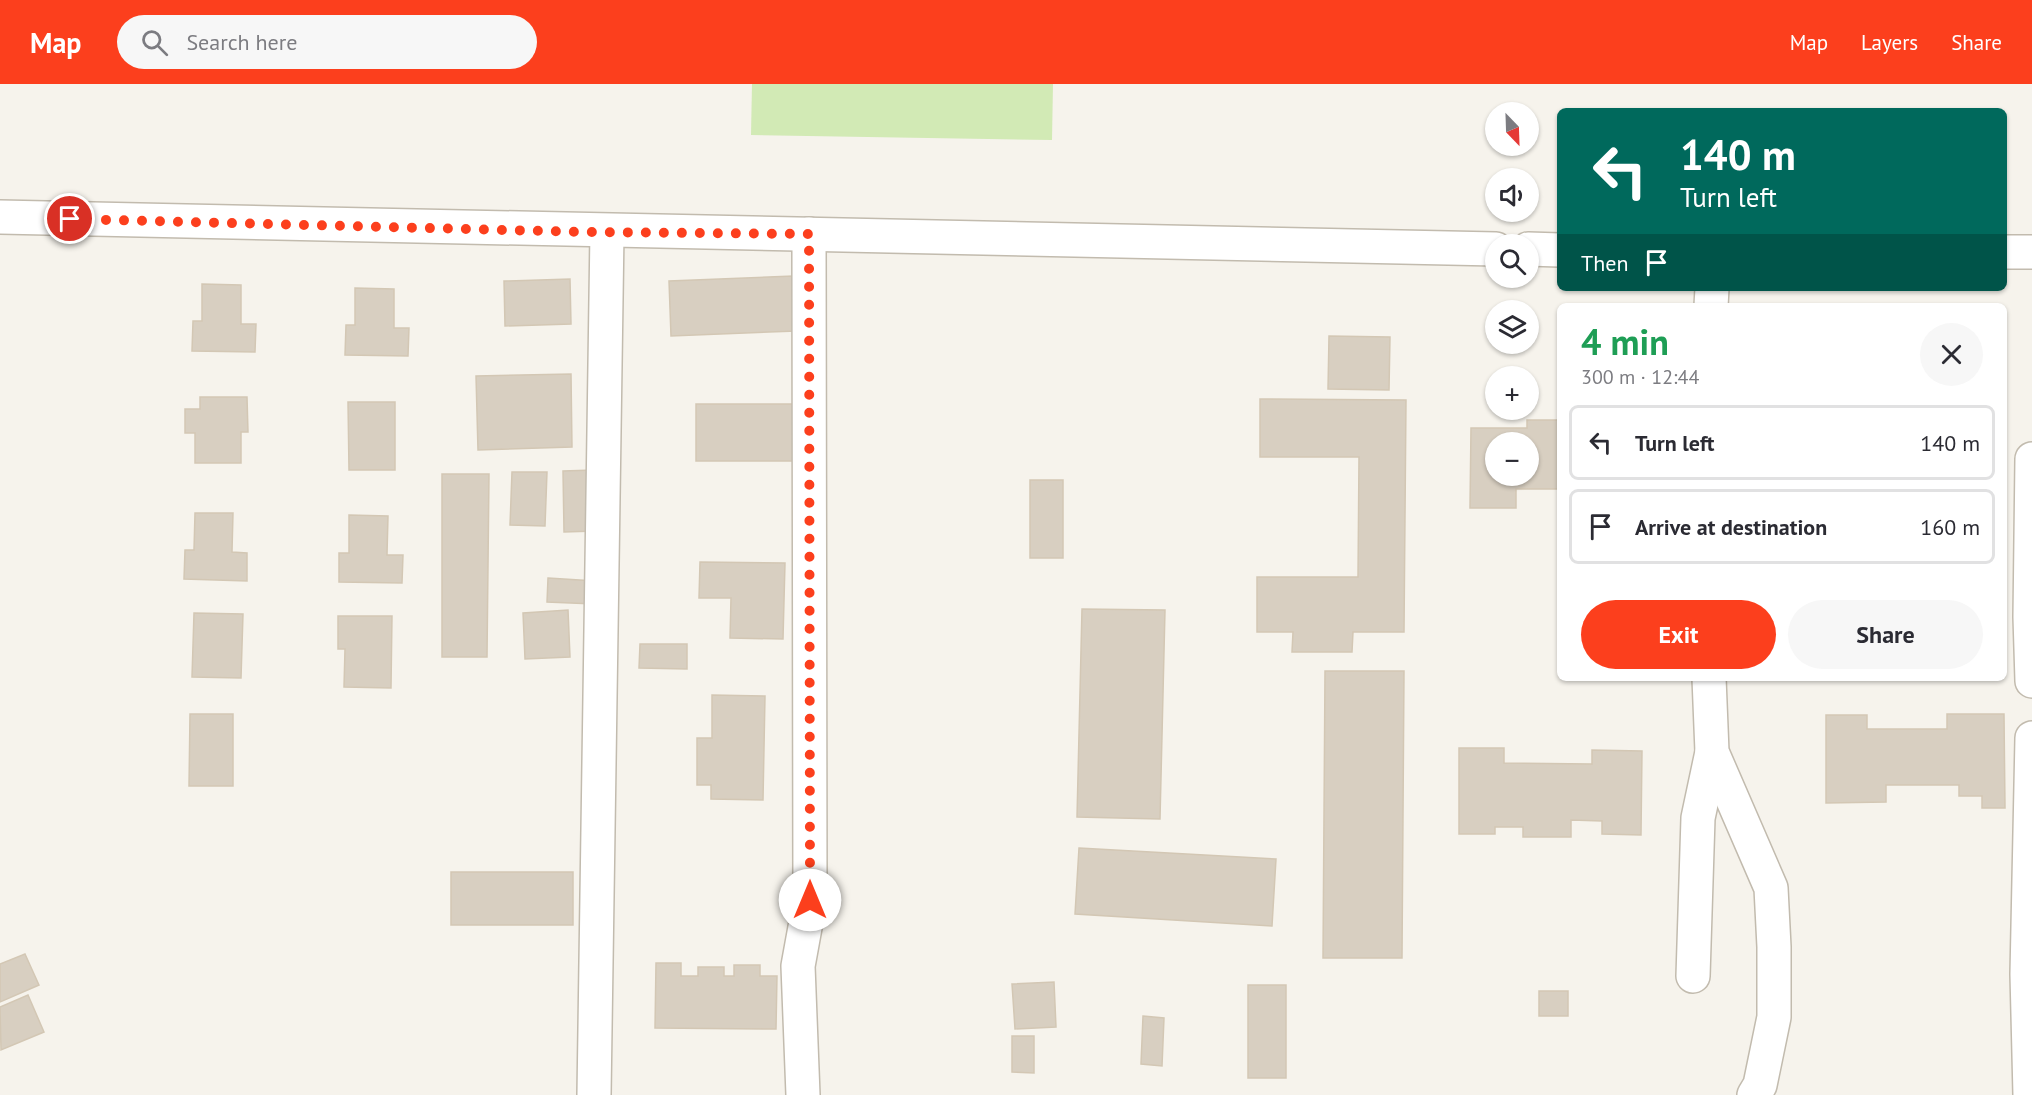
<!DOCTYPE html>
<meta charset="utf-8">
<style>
body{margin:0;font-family:"PT Sans",sans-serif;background:#f7f7f7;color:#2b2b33;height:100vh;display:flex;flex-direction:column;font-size:22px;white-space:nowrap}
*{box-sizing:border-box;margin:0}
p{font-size:20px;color:#7c7c81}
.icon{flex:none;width:33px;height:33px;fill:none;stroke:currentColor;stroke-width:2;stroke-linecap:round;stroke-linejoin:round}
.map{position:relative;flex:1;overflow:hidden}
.drawer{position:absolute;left:1557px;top:219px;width:450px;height:378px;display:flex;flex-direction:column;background:#fff;border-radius:9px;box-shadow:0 2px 4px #0004}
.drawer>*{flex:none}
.banner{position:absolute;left:1557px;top:24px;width:450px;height:183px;border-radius:9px;box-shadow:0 2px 4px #0004;background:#00695c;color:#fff;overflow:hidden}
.needle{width:39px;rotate:157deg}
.fabs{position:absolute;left:1485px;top:18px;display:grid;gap:12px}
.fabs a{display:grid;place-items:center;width:54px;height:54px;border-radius:50%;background:#fff;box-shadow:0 2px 4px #0004;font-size:30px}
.pin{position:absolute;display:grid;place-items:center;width:51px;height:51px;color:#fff;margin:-26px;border:3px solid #fff;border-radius:50%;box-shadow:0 2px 6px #0007}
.me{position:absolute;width:66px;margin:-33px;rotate:0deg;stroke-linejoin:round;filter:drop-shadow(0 0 4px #0008)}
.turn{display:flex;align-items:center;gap:21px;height:126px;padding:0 24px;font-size:27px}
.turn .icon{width:78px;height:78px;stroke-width:2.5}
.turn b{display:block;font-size:42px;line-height:51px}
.then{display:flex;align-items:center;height:57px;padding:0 24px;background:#0003;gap:12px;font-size:22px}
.round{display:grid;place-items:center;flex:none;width:63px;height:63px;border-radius:32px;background:#f7f7f7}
.summary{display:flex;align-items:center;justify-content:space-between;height:102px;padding:0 24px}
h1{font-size:36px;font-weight:700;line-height:45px;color:#1e9e55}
.cta{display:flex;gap:12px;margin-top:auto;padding:12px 24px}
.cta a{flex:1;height:69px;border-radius:36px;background:#fc3f1d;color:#fff;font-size:24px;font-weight:700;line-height:69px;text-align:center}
.cta a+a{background:#f7f7f7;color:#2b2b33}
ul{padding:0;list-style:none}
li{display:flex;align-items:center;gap:18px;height:75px;margin:0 12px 9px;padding:0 12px;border:3px solid #e1e1e2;border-radius:9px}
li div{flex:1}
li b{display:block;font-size:22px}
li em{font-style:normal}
header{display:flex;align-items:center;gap:36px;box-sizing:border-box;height:84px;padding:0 30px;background:#fc3f1d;color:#fff}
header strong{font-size:28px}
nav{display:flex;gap:33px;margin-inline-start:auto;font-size:21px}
.search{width:420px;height:54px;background:#f7f7f7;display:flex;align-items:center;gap:15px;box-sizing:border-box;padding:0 21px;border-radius:33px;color:#7c7c81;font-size:22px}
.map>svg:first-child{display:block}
</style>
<header>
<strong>Map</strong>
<div class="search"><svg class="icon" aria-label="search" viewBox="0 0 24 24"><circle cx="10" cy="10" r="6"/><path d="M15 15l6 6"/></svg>Search here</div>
<nav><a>Map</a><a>Layers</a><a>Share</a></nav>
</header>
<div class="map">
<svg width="2032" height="1011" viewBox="0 0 2032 1011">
<rect width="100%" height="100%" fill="#f6f3ec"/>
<path fill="#d2eab5" d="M752 0H1053L1052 56 751 51Z"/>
<g fill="#d8cfc1" stroke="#d3c7b4" stroke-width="1.5" fill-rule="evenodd">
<path d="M793 192 796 247 671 252 669 197Z"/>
<path d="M570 195 571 240 505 242 504 197Z"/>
<path d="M202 200 241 201V240H256L255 268 192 267 193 237H202Z"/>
<path d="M355 204 394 205V244H409L408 272 345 271 346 241H355Z"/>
<path d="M1329 252 1390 253 1389 306 1328 305Z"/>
<path d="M571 290 572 363 478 366 476 292Z"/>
<path d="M200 313H247L248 348H241V379H195V349H185V325H200Z"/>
<path d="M1260 315 1406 316 1404 548H1353L1352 568H1292L1293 548H1257V493H1358L1359 373H1260Z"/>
<path d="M348 318H395V386H349Z"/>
<rect x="696" y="320" width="98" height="57"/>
<path d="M1527 336H1560V405H1516V424H1470L1471 344H1527ZM1496 358H1528V392H1496Z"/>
<path d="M594 386 595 447 564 448 563 387Z"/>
<path d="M512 388H547L545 442 510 441Z"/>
<path d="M442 390H489L487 573H442Z"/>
<rect x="1030" y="396" width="33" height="78"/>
<path d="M195 429H233L232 468 247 469V497L184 495 185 466H194Z"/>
<path d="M349 431 388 432 387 471H403L402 499 339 498V469H349Z"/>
<path d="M700 478 785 479 783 555 730 554 731 514H699Z"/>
<path d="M548 494 595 497 594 520 547 518Z"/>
<path d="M1082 525 1165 526 1160 735 1077 733Z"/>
<path d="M568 526 570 573 525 575 523 529Z"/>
<path d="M194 529 243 530 241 594 192 593Z"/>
<path d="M338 532H392L391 604 344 603 345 565H338Z"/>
<path d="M640 560H687V585L639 584Z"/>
<path d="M1325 587H1404L1402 874H1323Z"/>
<path d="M712 611 765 612 763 716 711 715V701H697V654H712Z"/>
<path d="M190 630H233V702H189Z"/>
<path d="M1947 630H2004L2005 724H1982V712H1959V701H1886V718L1826 719V631H1867V645H1947Z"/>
<path d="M1459 664H1504V679L1592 680V666L1642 667 1641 751 1602 750V737L1571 736V753H1523V743H1495V750H1459Z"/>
<path d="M1079 764 1276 775 1272 842 1075 830Z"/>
<rect x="451" y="788" width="122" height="53"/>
<path d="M25 870 39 901 0 918V880Z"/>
<path d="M656 879H681V892H698V883H724V892H734V881H760V892H777L776 945 655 944Z"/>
<path d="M1054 898 1056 943 1015 945 1012 900Z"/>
<rect x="1248" y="901" width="38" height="93"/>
<rect x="1539" y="907" width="29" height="25"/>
<path d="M28 911 44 948 1 966 0 923Z"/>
<path d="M1143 932 1164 934 1162 982 1141 980Z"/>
<path d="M1012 952H1034V989L1012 988Z"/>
</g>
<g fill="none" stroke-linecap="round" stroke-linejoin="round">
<defs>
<g id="minor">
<path d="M0 133C498 146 997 154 1496 165"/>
<path d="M1528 165 1560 166"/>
<path d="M2004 168H2032"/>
<path d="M1711 222 1712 204"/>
<path d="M2032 375 2030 533 2032 597"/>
<path d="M1709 594 1712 668 1771 804 1774 863V933L1760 1001 1754 1011"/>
<path d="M1693 892 1698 734 1712 668"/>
<path d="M594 1011 607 148"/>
<path d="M803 1011 798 882 810 816 809 150"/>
<path d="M2030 1011 2027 890 2032 654"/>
</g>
</defs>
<use href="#minor" stroke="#c2bbae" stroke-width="36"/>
<use href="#minor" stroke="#fff" stroke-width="33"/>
</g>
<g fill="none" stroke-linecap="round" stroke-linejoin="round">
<path stroke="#fc3f1d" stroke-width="10" stroke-dasharray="0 18" d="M70 135 584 148 809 150 810 816"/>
</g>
</svg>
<div class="fabs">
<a><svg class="needle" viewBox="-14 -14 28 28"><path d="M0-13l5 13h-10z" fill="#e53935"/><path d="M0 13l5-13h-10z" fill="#7c7c81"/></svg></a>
<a><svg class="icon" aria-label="sound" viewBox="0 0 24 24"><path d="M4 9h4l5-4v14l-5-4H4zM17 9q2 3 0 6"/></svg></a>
<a><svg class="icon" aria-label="search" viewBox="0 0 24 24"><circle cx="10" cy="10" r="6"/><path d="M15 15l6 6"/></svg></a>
<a><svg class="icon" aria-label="layers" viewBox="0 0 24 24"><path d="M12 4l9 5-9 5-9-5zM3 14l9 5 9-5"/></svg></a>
<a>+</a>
<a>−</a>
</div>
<div class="pin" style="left:70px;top:135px;background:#d93025"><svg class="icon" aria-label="arrive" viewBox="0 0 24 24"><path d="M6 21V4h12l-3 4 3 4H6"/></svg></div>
<svg class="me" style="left:810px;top:816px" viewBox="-20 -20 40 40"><circle r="19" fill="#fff"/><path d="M0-13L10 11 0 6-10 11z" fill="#fc3f1d"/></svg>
<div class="banner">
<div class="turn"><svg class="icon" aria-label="left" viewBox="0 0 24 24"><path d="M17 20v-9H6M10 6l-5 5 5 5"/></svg><div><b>140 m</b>Turn left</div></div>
<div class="then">Then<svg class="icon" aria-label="arrive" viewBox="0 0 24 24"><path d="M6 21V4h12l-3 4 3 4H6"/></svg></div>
</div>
<section class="drawer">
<div class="summary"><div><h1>4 min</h1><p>300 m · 12:44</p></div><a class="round"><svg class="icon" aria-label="close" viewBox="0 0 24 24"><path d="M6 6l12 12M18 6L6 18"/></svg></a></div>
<ul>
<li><svg class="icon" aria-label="left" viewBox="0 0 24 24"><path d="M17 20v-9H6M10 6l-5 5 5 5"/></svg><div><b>Turn left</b></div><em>140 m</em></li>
<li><svg class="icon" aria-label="arrive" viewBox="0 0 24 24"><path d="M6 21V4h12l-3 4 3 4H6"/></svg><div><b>Arrive at destination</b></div><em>160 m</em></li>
</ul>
<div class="cta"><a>Exit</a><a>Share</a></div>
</section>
</div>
